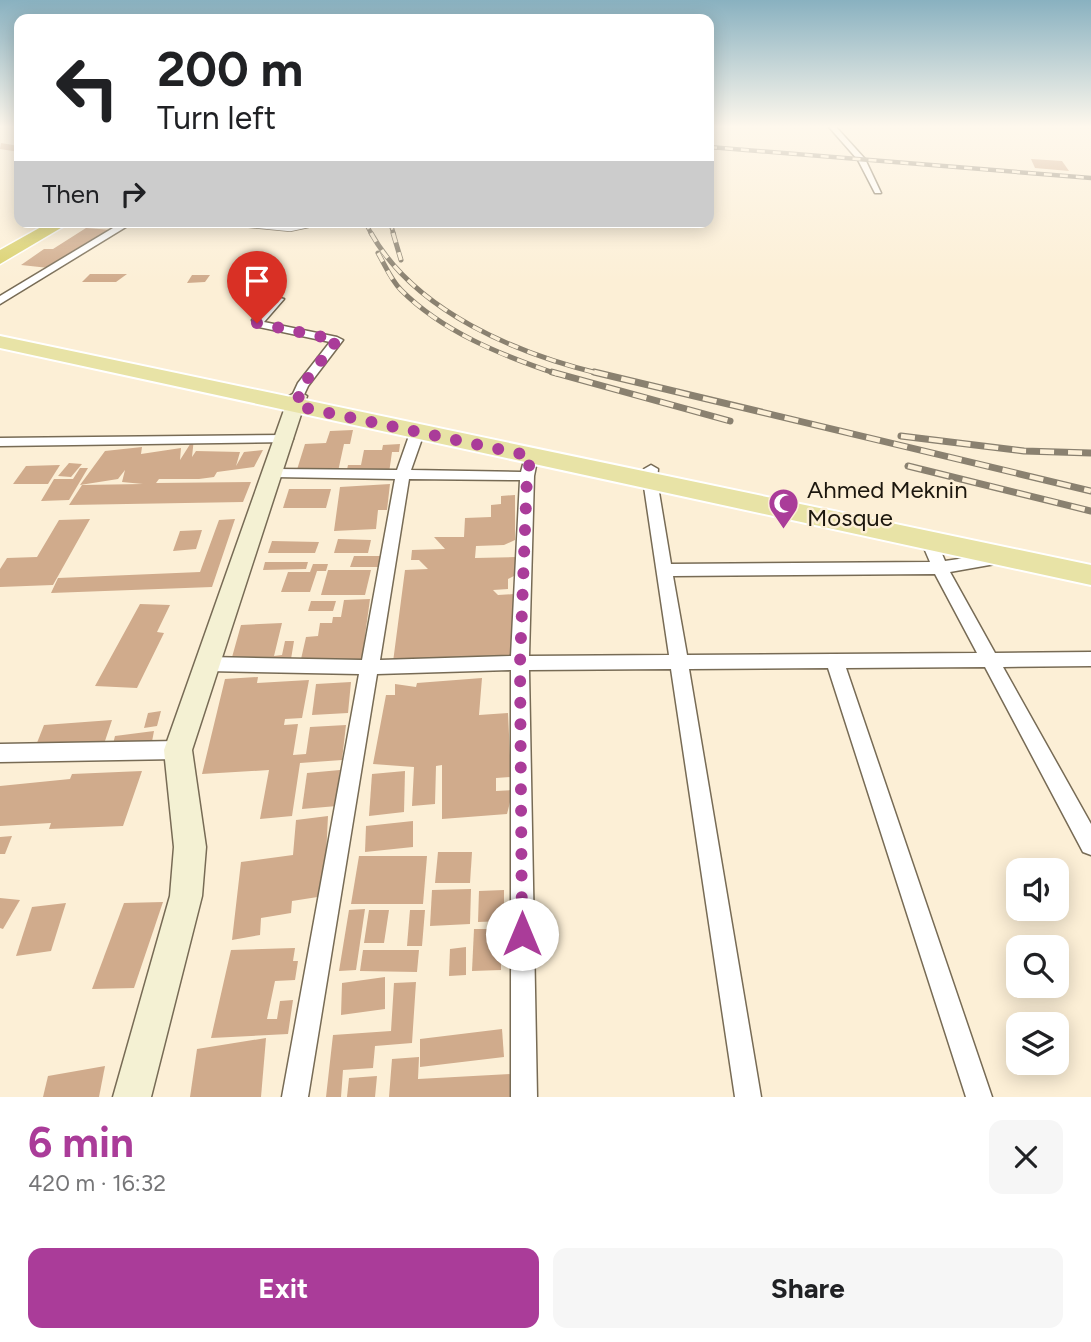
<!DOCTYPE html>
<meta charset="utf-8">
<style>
body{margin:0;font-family:Figtree,sans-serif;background:#f6f6f6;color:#202124;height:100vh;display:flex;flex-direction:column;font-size:26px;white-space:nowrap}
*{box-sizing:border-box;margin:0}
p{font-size:23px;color:#757577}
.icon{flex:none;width:38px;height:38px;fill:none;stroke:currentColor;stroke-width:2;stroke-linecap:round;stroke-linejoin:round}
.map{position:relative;height:1097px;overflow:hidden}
.details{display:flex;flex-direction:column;background:#fff;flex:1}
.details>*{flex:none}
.top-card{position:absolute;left:14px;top:14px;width:700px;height:214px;border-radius:14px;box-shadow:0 4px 18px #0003;background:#fff;color:#202124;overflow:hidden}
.controls{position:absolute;left:1006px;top:858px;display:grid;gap:14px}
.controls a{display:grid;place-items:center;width:63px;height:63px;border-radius:14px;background:#fff;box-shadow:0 4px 18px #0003;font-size:35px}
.pin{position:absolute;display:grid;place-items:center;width:60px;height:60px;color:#fff;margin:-72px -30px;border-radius:50% 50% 50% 0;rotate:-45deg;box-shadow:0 0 7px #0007}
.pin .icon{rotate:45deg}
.me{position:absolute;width:77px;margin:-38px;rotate:0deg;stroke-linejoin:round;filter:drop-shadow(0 0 5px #0008)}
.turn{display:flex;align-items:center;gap:24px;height:147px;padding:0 28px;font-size:32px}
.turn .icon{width:91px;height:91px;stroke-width:2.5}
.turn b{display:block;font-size:49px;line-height:60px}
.then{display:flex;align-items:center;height:66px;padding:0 28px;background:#0003;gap:14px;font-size:26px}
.round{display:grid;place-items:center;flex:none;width:74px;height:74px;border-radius:14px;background:#f6f6f6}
.overview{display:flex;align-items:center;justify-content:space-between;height:119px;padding:0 28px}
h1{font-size:42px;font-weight:700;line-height:52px;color:#aa3c99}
.primary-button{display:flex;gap:14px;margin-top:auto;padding:14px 28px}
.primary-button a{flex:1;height:80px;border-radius:14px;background:#aa3c99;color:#fff;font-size:28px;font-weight:700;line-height:80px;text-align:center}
.primary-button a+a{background:#f6f6f6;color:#202124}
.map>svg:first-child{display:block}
</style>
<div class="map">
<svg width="1091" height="1097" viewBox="0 0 1091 1097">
<rect width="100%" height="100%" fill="#fcefd6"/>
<g fill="#d0ab8c">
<path d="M1 143 19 146V152L0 149Z"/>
<path d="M1031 159 1062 161 1069 171 1035 168Z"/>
<path d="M97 222H115L122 223 109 228 90 226Z"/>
<path d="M86 228 112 230 49 268 21 265 44 249H53Z"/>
<path d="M90 274H127L116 282H82Z"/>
<path d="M192 275H210L205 282 187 283Z"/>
<path d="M353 430 350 444H344L337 476H295L305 444 326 443 330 431Z"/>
<path d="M194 438 192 457 196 451 240 452 236 466 244 452 263 450 254 467 217 472 214 477 199 479H159L156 483 251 482 243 502 69 505 82 485 143 484 122 482 125 470 118 479 80 485 105 451 142 447 141 454 181 448 180 460Z"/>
<path d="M400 444 399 452H392L389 473 346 474 348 465H361L364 450H382L383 445Z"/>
<path d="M69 463 82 464 71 477 58 476Z"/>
<path d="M60 465 48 484H13L26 466Z"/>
<path d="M80 468H88L69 500 41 501 54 479H73Z"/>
<path d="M390 484 387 510H378L376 529 334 531 340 487Z"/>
<path d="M289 489H331L326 508H283Z"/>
<path d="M515 495V540L504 545 476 546 475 558 516 557V575L508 579V589L493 590 498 595 514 594V665L393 662 405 570 428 569 419 560H411L412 550 445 549 434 537H464L465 518 491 517V505L501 504V496Z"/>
<path d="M90 519 53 585 0 587V569L7 558 37 557 59 520Z"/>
<path d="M235 519 212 587 51 593 58 578 200 572 219 520Z"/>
<path d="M202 530 196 549 173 551 180 531Z"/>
<path d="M338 539 371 540 368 553H334Z"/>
<path d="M272 541 319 542 315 553H268Z"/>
<path d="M354 556H387L384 567H350Z"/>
<path d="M265 562H308L306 569 263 570Z"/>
<path d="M313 564H328L326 571H317L310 592H281L288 572H310Z"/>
<path d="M328 570H371L365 595H321Z"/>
<path d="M370 599 361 665 299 668 306 637 318 636 320 623H332L333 617H341L344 600Z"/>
<path d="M311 601H336L333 611H308Z"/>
<path d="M140 604 170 605 157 632 164 633 137 688 95 686Z"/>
<path d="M282 623 274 656 282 655 285 641H294L290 665 229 668 241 625Z"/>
<path d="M258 677 257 683 309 680 302 718 285 719 284 725 298 724 293 755 306 754 310 727 346 725 342 760 300 763 292 816 260 819 269 770 202 774 225 679Z"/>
<path d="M482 678 479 715 508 713 511 777 496 778V791L513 790 507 814 442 819V765L436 766 435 804 412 806 414 767 373 764 386 695H395V684L416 687 417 683Z"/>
<path d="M351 682 348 713 312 715 316 684Z"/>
<path d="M161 711 157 726 144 728 148 713Z"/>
<path d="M112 720 103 747 33 753 44 725Z"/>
<path d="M154 731 151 747 111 752 115 736Z"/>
<path d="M340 770 337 806 302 809 307 773Z"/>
<path d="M142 771 123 826 49 829 51 823 0 826V786L70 779 72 774Z"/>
<path d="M405 771 404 812 369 816 372 774Z"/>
<path d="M328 816 324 896 292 901 291 913 261 918 260 935 232 940 241 862 293 855 296 820Z"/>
<path d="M413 821V847L365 852 366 826Z"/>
<path d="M12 836 5 854H0V837Z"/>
<path d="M438 852H472L470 883H435Z"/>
<path d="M359 856H427L423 904H351Z"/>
<path d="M471 889 470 924 430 926 432 890Z"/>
<path d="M504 890V921L478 922 479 891Z"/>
<path d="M0 898 20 900 3 929 0 928Z"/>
<path d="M163 902 134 988 92 989 124 903Z"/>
<path d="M66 903 51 951 16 956 32 907Z"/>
<path d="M365 909 356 970 339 971 349 910Z"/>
<path d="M369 910H389L384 943H364Z"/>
<path d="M410 910H425L422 946H407Z"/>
<path d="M474 929H501V970L472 971Z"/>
<path d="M466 947V975L449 976 450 949Z"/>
<path d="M295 948 293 961H298L295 980 275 981 267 1019H277L280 1001 293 1000 288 1034 211 1038 231 950Z"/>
<path d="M363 950H419L417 972 360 971Z"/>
<path d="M385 977V1009L341 1015 342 983Z"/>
<path d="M416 982 412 1043 375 1046 373 1068 343 1070 341 1097H326L333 1035 391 1031 394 983Z"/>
<path d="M502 1029 504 1057 420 1067V1039Z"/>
<path d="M266 1038 261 1097H190L197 1049Z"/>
<path d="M419 1057 418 1079 512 1074 513 1097H389L392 1059Z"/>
<path d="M105 1066 99 1097H43L48 1076Z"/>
<path d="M377 1076 375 1097H347L349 1078Z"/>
</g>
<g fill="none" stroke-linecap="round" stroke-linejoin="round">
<defs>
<path id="lane" d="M217 222 290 229 323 222"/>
<g id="street">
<path d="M829 127H836L865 159 881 193H875L858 160Z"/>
<path d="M123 222H134L0 304V296Z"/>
<path d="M243 289 284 299 264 322 337 337 343 340 308 386 302 399H294L292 396 298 383 330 342 254 326 252 320 271 301 239 294 238 292Z"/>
<path d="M417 429 424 433 411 470 521 472 526 453 531 452 538 456 534 476 529 656 669 655 643 480 644 469 651 465 658 469 657 480 671 564 930 562 921 541 929 536 935 537 945 561 1006 552 1012 553 1014 557 1012 561 950 572 995 653 1091 652V666L1003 667 1091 824V855L1083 852 985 667 846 668 992 1097H966L828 668 689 669 761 1097H735L671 669 529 670 537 1097H511V670L377 674 308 1097H282L359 674 208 671 202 669 199 664 202 659 208 657 362 660 395 479 274 477 267 473 274 469 397 470 410 433ZM409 479 520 480 511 656 380 660ZM935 574 977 653 687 655 673 576Z"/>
<path d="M286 435 293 439 291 442 0 446V438Z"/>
<path d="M178 741 185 744 188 750 185 756 178 759 0 762V744Z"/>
</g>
<path id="secondary" d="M298 391 307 396 192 750 206 847 202 896 151 1097H113L170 896 174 847 164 750 289 396Z"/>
<path id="primary" d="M0 336 1091 565V585L0 348Z"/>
<path id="highway" d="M50 222H71L0 264V250Z"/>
</defs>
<use href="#lane" stroke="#776b55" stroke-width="6"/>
<use href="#street" stroke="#776b55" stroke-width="3"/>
<use href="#secondary" stroke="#776b55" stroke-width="3"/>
<use href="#primary" stroke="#fff" stroke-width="4"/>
<use href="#highway" stroke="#fff" stroke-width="3"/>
<use href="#lane" stroke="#fff" stroke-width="4.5"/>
<use href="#street" fill="#fff" fill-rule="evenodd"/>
<use href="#secondary" fill="#f4f1d3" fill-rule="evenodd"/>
<use href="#primary" fill="#e8e3a6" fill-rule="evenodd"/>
<use href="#highway" fill="#d9d06b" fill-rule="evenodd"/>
<defs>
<g id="rail-far2">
<path d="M709 147 1091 178"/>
<path d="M365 222 372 235"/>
<path d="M390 222 394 235"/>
</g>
<g id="rail-far1">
<path d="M371 233C415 312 518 354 601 374"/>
<path d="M393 233 401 260"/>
<path d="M378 253C385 265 391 280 401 290 443 332 501 355 557 374"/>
</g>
<g id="rail">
<path d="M552 372 730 421"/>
<path d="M594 372 1091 491"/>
<path d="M901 436 1024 451 1091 453"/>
<path d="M908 466 1091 511"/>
</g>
</defs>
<use href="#rail-far2" stroke="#8a8170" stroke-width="4.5"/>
<use href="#rail-far1" stroke="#8a8170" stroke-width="5"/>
<use href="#rail" stroke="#8a8170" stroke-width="7"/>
<use href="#rail-far2" stroke="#fcefd6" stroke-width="2.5" stroke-dasharray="8" stroke-linecap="butt"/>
<use href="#rail-far1" stroke="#fcefd6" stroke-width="3.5" stroke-dasharray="10" stroke-linecap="butt"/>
<use href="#rail" stroke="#fcefd6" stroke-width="4.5" stroke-dasharray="14" stroke-linecap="butt"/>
</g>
<linearGradient id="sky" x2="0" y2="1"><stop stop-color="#89b1c0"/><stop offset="0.45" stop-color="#fef8ed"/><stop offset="1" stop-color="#fef8ed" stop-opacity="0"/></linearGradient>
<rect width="1091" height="281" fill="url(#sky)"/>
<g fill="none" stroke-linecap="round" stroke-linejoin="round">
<path stroke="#aa3c99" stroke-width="12" stroke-dasharray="0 21.6" d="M257 323 337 340 302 386 296 406 531 456 527 476 520 663 522 934"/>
</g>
<defs>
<symbol id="mosque-pin" viewBox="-11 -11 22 30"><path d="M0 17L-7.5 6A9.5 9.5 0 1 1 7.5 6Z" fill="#aa3c99" stroke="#fcefd6"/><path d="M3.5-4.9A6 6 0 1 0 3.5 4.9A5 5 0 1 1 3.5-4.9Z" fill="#fff"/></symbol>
</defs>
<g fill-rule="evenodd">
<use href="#mosque-pin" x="766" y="486" width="35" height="47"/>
</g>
<g text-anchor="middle" stroke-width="5" stroke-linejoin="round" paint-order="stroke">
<g font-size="24" fill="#1c170e" stroke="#fcefd6" text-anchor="start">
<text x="807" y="498">Ahmed Meknin<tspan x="807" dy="28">Mosque</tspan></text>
</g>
</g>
</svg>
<div class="controls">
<a><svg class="icon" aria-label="sound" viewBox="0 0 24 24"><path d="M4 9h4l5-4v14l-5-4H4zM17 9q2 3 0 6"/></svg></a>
<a><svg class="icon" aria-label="search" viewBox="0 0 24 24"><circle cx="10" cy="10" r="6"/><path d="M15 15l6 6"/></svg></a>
<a><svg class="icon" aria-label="layers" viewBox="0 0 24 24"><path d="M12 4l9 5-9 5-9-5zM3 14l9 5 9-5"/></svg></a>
</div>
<div class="pin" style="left:257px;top:323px;background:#d93025"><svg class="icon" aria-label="arrive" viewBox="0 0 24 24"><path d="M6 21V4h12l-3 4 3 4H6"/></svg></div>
<svg class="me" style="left:522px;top:934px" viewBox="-20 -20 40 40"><circle r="19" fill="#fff"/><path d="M0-13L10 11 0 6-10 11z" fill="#aa3c99"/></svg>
<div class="top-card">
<div class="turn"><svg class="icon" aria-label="left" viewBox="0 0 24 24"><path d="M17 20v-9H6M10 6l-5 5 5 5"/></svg><div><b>200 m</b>Turn left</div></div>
<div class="then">Then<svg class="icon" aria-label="right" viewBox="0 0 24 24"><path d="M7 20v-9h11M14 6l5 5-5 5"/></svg></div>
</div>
</div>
<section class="details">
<div class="overview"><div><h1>6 min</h1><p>420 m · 16:32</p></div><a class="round"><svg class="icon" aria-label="close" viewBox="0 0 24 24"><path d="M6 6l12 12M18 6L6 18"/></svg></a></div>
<div class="primary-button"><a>Exit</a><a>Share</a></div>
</section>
